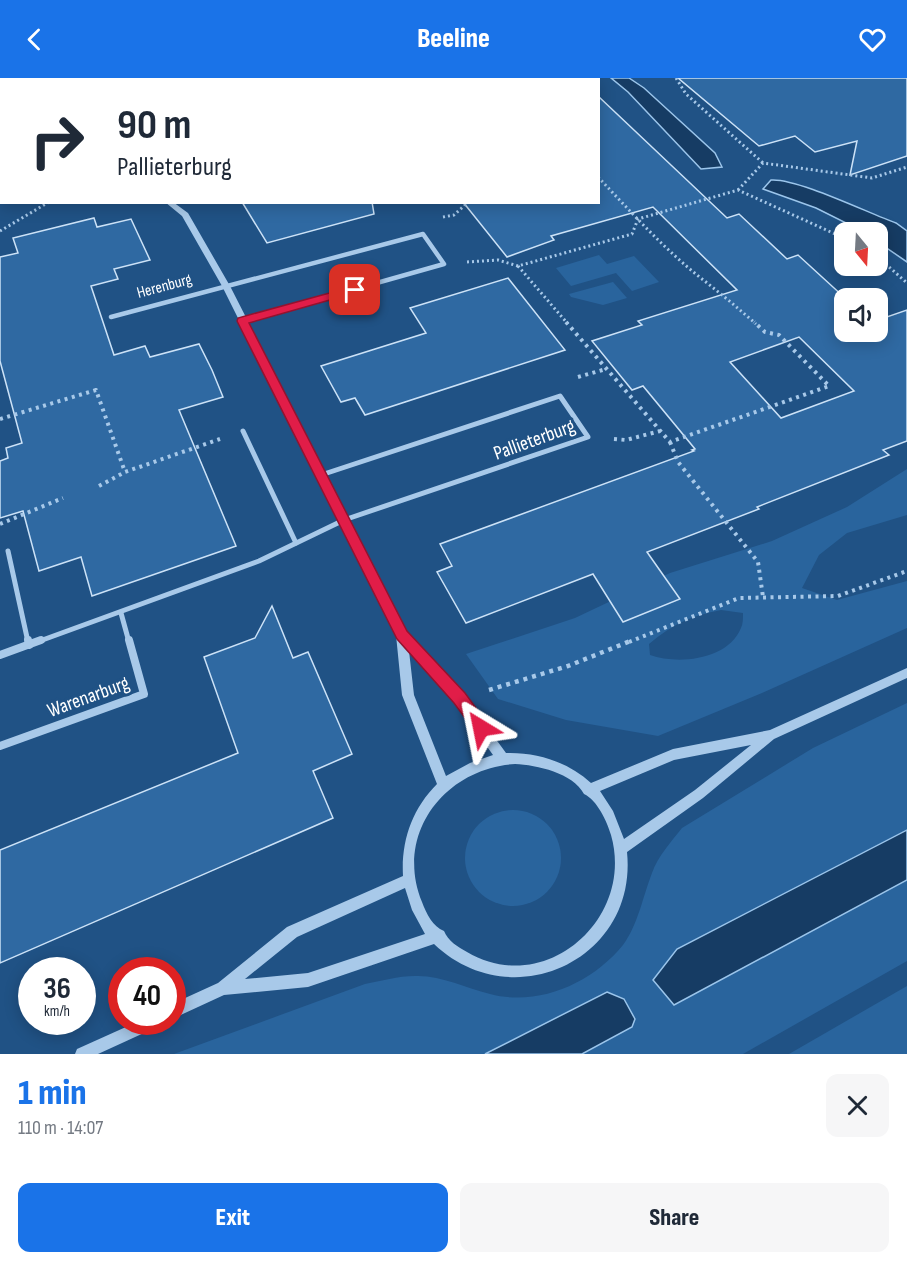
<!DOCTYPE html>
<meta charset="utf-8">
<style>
body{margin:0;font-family:"Sofia Sans Condensed",sans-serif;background:#f6f6f7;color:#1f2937;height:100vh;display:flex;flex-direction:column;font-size:22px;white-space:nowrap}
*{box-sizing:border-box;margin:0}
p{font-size:20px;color:#747a83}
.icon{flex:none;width:33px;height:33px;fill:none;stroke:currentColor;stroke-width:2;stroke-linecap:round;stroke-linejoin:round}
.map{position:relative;height:976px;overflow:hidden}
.panel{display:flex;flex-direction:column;background:#fff;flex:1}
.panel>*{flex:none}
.top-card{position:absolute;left:0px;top:0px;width:600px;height:126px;box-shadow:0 3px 15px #0003;background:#fff;color:#1f2937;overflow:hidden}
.needle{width:39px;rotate:162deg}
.controls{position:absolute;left:834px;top:144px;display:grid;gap:12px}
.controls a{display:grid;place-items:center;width:54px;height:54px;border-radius:12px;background:#fff;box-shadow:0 3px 15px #0003;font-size:30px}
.speed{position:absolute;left:18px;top:879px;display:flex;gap:12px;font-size:30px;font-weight:700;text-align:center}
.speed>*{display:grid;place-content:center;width:78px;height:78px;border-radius:50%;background:#fff;box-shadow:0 3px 15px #0003;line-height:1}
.speed small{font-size:15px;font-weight:400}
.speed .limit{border:9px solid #d22;background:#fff;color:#111}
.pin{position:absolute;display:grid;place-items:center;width:51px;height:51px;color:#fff;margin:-26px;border-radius:12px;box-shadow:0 3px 9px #0006}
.me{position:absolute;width:66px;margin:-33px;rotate:325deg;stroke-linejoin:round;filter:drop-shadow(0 0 4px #0008)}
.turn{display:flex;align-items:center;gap:21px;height:126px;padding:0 18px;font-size:27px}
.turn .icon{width:78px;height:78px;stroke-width:2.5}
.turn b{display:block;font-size:42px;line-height:51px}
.round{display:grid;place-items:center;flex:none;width:63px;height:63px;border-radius:12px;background:#f6f6f7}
.headline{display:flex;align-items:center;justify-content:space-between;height:102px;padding:0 18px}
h1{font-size:36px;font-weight:800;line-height:45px;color:#1a73e8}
.primary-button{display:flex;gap:12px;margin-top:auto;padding:12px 18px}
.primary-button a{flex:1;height:69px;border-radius:12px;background:#1a73e8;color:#fff;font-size:24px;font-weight:800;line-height:69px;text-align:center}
.primary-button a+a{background:#f6f6f7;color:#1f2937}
header{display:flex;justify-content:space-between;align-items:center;height:78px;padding:0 18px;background:#1a73e8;color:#fff;font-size:27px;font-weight:800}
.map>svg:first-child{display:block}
</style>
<header><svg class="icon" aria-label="back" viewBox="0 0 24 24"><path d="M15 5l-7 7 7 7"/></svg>Beeline<svg class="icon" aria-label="heart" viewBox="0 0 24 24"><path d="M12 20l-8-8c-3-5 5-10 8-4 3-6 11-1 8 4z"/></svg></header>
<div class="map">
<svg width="907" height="976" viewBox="0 0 907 976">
<rect width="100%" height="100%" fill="#205285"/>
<g fill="#29649d" fill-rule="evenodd">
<path d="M599 177 607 186 634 178 659 204 632 213 616 195 571 208 556 190Z"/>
<path d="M613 204 627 220 603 227 571 219 569 216Z"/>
<path d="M907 391V437L847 455 819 477 802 510 837 522 907 503V550L762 615 658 658 566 642 498 621 466 576 575 540 670 495 772 463 847 429ZM721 532 743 535C743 540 743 546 741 550 728 582 678 587 650 577L649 566C673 546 691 538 721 532Z"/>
<path d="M907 625V752L677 871 653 902 675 926 907 802V883L743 976H582L632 949 607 914 485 976H174L365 906C381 903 398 898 415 898 441 897 465 910 490 916 539 929 592 905 623 867 638 847 643 818 652 795 658 778 671 764 682 750L813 670Z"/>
<circle cx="513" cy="780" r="48"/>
<path d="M907 908V976H789Z"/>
</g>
<g fill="#163c64" stroke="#9bc5eb" stroke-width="1.5">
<path d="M611 0H629L644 10 715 75 722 89 701 91 628 14Z"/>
<path d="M771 102C797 100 868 135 896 145L907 153V184L878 164V154H864L816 130 763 111Z"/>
<path d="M907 752V802L674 927 653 902 677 871Z"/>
<path d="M607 914 624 921 635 941 632 949 582 976H485Z"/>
</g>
<g fill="#2f69a2" stroke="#cce2f7" stroke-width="1.5" fill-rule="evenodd">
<path d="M678 0H907V78L850 97 857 63 815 74 795 58 759 68Z"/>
<path d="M598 18 727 140 739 136 787 181 798 177 845 220 844 254H878V242L907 232V363L883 372 889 377 757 429 759 431 647 474 680 521 623 544 593 496 466 545 437 494 452 488 440 466 694 373 692 372 695 371 643 308 632 312 592 263 642 247 638 243 737 212 653 129 551 158 554 162 507 179 463 124H598ZM799 259 854 313 781 340 730 284Z"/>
<path d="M242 124H372L374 136 267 165Z"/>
<path d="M94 140 97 149 131 141 150 182 114 191 118 201 91 208 114 277 145 268 150 279 199 266 212 292 223 319 179 332 236 468 92 518 81 479 39 493 23 433 0 440V383L8 380 6 370 22 365 0 283V179L18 175 13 160Z"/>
<path d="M508 200 565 272 365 337 355 320 341 324 321 288 426 255 410 230Z"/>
<path d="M272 528 293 580 308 574 352 676 313 693 333 740 0 885V772L238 675 204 579 255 560Z"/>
</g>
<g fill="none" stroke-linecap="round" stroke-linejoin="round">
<g stroke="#a8c9e9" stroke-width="3" stroke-dasharray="2 3" stroke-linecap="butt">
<path d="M355 0 357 2"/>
<path d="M515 0 517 2"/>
<path d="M676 0 686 16 763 85"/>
<path d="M421 2 427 0"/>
<path d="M598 99C631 134 664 171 702 201 720 215 738 230 756 246"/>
<path d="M738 112 763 85 872 100 907 89"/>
<path d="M443 139 454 137 465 127 463 124"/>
<path d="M0 153 49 124"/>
<path d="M878 179 907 205"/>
<path d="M467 184 498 182 518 188 632 156 638 141 738 112 844 160"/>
<path d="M518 188 568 246"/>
</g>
<g stroke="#a8c9e9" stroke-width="4" stroke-dasharray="3 4.5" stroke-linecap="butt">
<path d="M566 244 670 364 829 308 779 257 765 254 754 244"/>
<path d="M578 299 606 291"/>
<path d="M0 341 96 312 125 394 220 361"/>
<path d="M614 361 626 362 660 353"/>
<path d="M670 364 678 384 758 484 763 519"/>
<path d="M99 408 125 394"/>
<path d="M0 446 63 420"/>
<path d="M629 564 739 520 838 518 907 493"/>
</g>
<path stroke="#a8c9e9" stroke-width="4.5" stroke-dasharray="4 5" stroke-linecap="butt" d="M489 612 568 588 633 562"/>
<path stroke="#a8c9e9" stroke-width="4.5" d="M111 239 423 156 444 186 242 243"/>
<g stroke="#a8c9e9" stroke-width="5">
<path d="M243 353 296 465"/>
<path d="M8 473 28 564"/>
<path d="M121 535 129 564"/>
<path d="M37 564 259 483 344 442 588 359 560 318 321 397"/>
</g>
<g stroke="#a8c9e9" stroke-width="8">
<path d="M28 562 29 567"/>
<path d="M0 577 41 562"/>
<path d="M0 668 144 616 129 562"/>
</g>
<g fill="#a8c9e9" fill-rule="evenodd">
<path d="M0 0H6L7 2H2V3Z"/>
<path d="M165 124H173L188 135 230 208 406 554 463 616 506 675C537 674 568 684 591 705L673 671 770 652 907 590V600L774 661 703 720 627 774C638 882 512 940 434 866L308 909 224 917 172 941V926L218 905 287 849 403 798C401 763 412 731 437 706L402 617 396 557 222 208 182 138ZM409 573 455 624 493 677 470 685 446 698 414 617ZM751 667 695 712 624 761 613 733 600 713 674 682ZM515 686C537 687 573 695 584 716 597 722 607 743 611 757 635 841 545 920 467 874 458 869 448 863 444 853 433 849 426 835 422 824 394 756 445 690 515 686ZM405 810 412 832 425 856 308 895 245 901 297 859Z"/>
<path d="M137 944H159L157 949 98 976H75L77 971Z"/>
</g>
</g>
<path fill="#e11d48" stroke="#92132f" stroke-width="1.5" d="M355 208 360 212 358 214 249 245 407 553 465 615 487 645 489 650 487 655 481 657 476 655 454 625 397 561 237 243 238 240Z"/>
<g text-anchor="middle" stroke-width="6" stroke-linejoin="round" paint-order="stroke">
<g font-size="16" fill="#fff" stroke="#205285">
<text transform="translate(164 207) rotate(-15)" y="6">Herenburg</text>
</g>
<g font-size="20" fill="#fff" stroke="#205285">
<text transform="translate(534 361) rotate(-20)" y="7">Pallieterburg</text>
<text transform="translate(88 618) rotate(-20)" y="7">Warenarburg</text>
</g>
</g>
</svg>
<div class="controls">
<a><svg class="needle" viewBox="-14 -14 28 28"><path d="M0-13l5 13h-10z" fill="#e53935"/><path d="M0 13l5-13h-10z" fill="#747a83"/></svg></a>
<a><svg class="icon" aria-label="sound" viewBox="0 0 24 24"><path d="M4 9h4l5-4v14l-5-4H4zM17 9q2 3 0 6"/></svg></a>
</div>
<div class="speed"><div>36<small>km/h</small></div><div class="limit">40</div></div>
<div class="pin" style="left:355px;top:212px;background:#d93025"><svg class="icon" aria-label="arrive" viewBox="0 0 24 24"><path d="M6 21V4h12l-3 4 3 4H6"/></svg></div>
<svg class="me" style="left:481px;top:650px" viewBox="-20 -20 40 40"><path d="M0-17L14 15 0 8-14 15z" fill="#e11d48" stroke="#fff" stroke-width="4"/></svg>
<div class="top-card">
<div class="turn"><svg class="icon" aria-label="right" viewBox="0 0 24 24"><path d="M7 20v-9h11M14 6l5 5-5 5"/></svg><div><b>90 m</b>Pallieterburg</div></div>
</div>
</div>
<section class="panel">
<div class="headline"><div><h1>1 min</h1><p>110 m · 14:07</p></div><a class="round"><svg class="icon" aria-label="close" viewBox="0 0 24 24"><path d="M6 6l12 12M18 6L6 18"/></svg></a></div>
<div class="primary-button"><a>Exit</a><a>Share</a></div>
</section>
